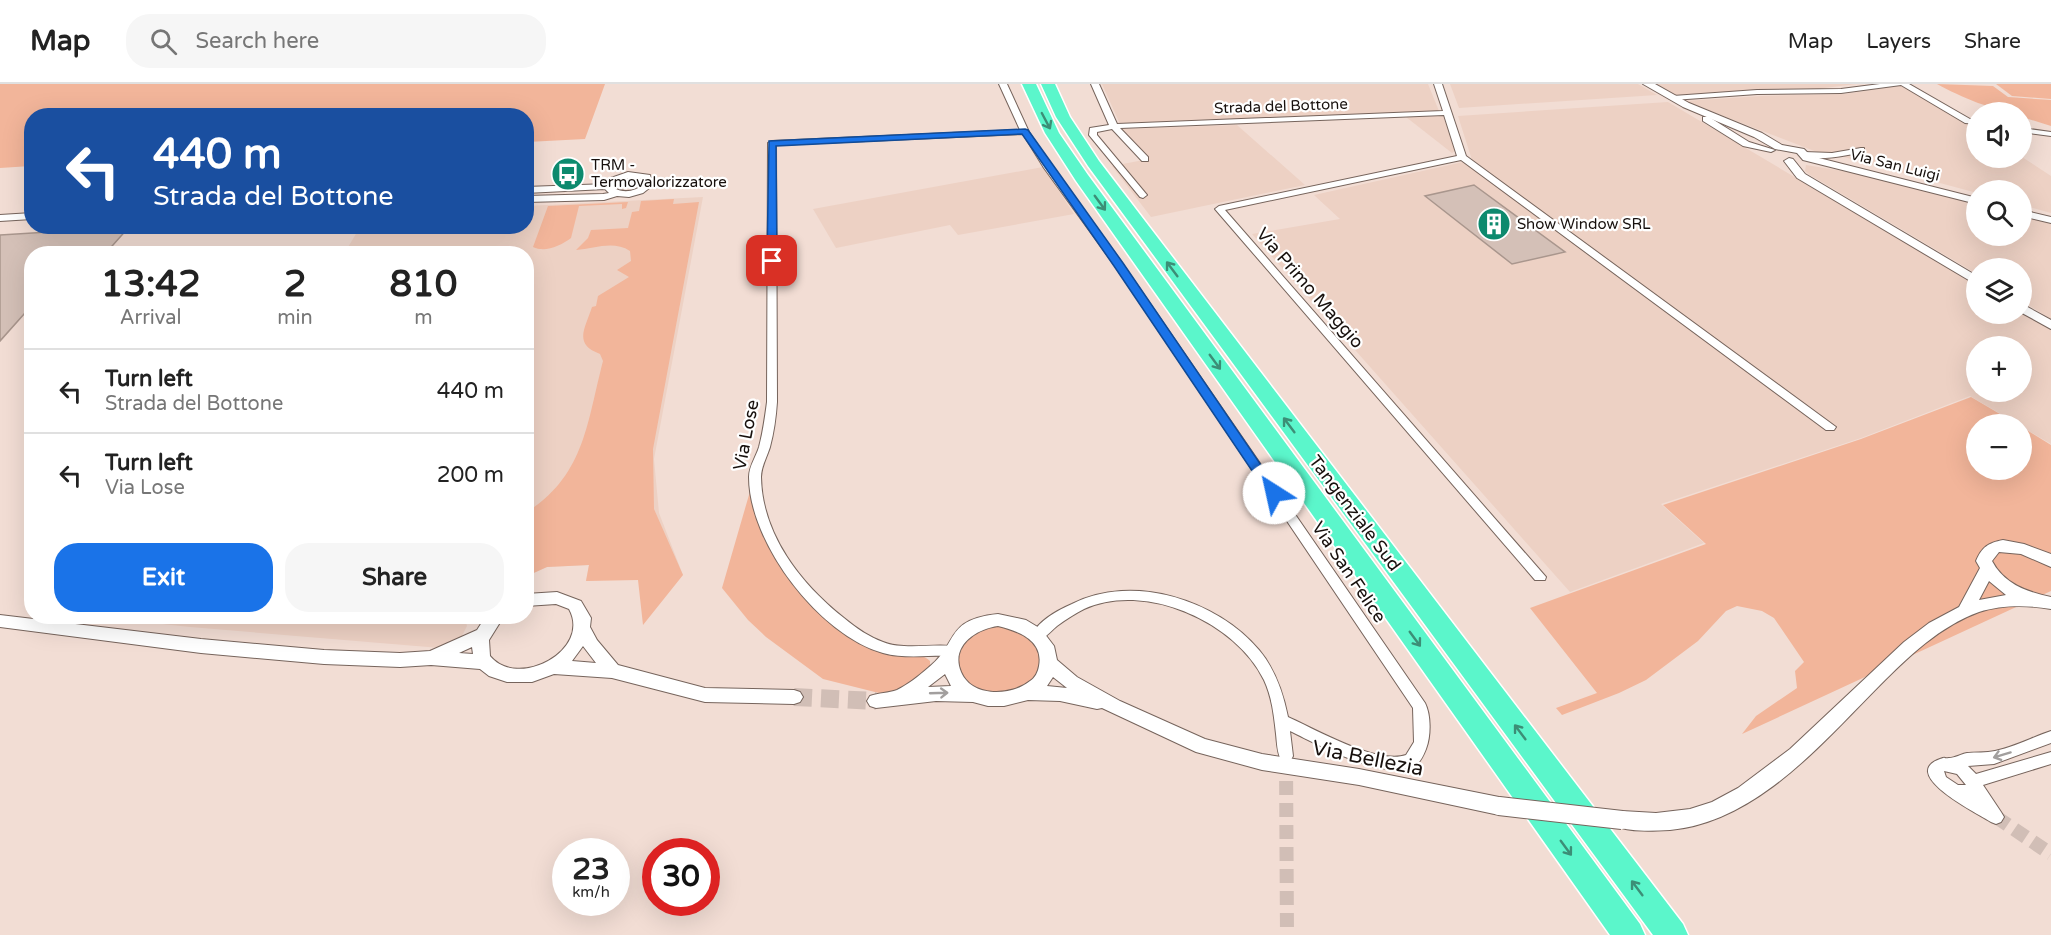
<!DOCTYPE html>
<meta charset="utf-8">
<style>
body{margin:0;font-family:"Varela Round",sans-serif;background:#f6f6f6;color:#222;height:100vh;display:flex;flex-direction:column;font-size:22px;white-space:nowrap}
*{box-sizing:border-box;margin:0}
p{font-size:20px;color:#767676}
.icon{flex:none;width:33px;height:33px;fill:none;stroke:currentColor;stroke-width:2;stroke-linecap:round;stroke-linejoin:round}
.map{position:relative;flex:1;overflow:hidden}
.drawer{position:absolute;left:24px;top:162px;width:510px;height:378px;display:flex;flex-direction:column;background:#fff;border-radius:24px;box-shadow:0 6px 24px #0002}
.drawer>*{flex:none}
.guide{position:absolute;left:24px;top:24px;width:510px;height:126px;border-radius:24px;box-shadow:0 6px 24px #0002;background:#1a4fa0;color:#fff;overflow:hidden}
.fabs{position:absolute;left:1966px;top:18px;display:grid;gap:12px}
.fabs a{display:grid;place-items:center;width:66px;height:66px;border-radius:50%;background:#fff;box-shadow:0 6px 24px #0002;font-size:30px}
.speed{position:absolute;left:552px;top:754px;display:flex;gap:12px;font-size:30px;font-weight:700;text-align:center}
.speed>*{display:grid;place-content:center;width:78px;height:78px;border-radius:50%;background:#fff;box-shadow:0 6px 24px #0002;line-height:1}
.speed small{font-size:15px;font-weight:400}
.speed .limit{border:9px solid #d22;background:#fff;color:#111}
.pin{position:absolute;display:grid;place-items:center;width:51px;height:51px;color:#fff;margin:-26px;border-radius:12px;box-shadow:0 3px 9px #0006}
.me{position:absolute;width:66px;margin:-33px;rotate:325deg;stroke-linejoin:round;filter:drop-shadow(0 0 4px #0008)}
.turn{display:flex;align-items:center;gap:21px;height:126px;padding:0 30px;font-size:27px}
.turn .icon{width:78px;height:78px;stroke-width:2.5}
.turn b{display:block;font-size:42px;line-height:51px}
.eta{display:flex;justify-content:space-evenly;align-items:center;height:102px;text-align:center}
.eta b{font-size:36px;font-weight:700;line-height:42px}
.cta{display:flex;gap:12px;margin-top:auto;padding:12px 30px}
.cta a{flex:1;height:69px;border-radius:24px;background:#1a73e8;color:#fff;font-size:24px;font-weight:700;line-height:69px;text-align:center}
.cta a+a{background:#f6f6f6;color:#222}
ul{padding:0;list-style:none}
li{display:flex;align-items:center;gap:18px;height:84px;padding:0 30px;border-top:2px solid #e0e0e0}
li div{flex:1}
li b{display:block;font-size:22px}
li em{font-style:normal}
header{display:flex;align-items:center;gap:36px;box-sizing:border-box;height:84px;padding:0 30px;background:#fff;border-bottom:2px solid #e0e0e0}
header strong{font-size:28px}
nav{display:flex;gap:33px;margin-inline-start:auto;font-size:21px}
.search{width:420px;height:54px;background:#f6f6f6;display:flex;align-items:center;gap:15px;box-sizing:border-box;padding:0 21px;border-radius:24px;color:#767676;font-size:22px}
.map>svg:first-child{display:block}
</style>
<header>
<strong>Map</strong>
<div class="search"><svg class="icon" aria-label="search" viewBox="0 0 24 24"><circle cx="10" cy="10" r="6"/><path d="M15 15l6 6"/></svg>Search here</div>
<nav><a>Map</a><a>Layers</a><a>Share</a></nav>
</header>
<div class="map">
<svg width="2051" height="851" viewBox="0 0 2051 851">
<rect width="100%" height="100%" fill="#f2ddd4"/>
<g fill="#edd1c4" fill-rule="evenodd">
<path d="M1102 0H1428L1439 27 1120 40Z"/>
<path d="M1450 0H1638L1657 11 1459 24Z"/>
<path d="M1653 0H1856L1817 5 1753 6 1673 12Z"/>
<path d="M1904 1 1977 44V74L2022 73 2051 92V129L2022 121V106H1977V109L1829 69 1817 68 1684 17 1762 12 1845 10Z"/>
<path d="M1668 18 1977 201V230L2022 228 2051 245V360L2022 343V340H2018L1970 312 1861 354 1661 420 1704 459 1570 508 1252 150 1340 135 1314 111 1472 76 1458 32ZM1977 262H2022V308H1977Z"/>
<path d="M1443 32 1456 66 1452 69 1406 33Z"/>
<path d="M1237 41 1305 101 1151 133 1112 82 1149 75 1121 45Z"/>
<path d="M1806 81 1868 91 1977 120V152H2022V132L2051 140V235L2022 217V184H1977V190L1810 91 1805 87Z"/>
<path d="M1043 83 1074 130 958 151 950 141 836 164 813 125Z"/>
<path d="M703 113 654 375 659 429 683 491 586 497 589 481 547 483 527 492 526 170H344L360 143 526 142 527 122Z"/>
<path d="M464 532 467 542 461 554 440 564 190 543 97 533Z"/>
</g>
<g fill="#f2b59a">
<path d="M0 0H605L585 55 527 58 526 32H32L31 82 0 84Z"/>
<path d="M1937 0 1993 2 2008 13 2051 16V42L2022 33V28C1994 28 1961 13 1937 0Z"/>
<path d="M1996 0H2051V15L2012 12Z"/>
<path d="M674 115 673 120 699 118 653 365 654 425 683 491 643 541 638 496 586 497 589 481 547 483 527 492V428C585 391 587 338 603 277L600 270C573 260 585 245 592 223L596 222 598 212 629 193 617 186 631 177 630 167C613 156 594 165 576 166L588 154 591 146 628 144 632 128 639 127 641 117Z"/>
<path d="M628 118 626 124 622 125V120L579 122 571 154C560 162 545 169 533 163L548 122Z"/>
<path d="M1971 313 2017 340H1977V386H2022V343L2051 361V507L1742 650 1756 632 1797 604 1795 587 1804 578 1774 534 1762 527 1737 522 1726 527 1698 557 1646 596 1619 609 1562 631 1556 624 1597 609 1530 524 1706 460 1663 421 1861 355Z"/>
<path d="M751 404C766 469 789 511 847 548 858 555 869 565 882 569 899 575 915 564 930 577V583L903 607 879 609 823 595 766 553 748 536 722 504Z"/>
<path d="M998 536 1044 556 1040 599 993 616 959 600 957 556Z"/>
</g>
<g fill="#d4c0b7" stroke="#a9968d" stroke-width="1.5">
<path d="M1474 101 1565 168 1512 180 1425 112Z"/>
<path d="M129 143 105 170H32V228L25 229 0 257V151Z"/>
</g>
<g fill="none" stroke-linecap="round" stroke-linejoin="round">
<g stroke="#d1beb6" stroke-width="14" stroke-dasharray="14 8" stroke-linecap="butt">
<path d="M1286 675 1287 851"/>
<path d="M1996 733 2051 770"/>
</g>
<path stroke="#d1beb6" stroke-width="18" stroke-dasharray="18 9" stroke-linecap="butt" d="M794 613 876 617"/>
<defs>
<g id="minor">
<path d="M999 0H1007L1029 48 1051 81 1122 179 1425 619C1431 631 1431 652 1426 665 1424 670 1421 677 1417 680 1388 700 1317 660 1290 647L1293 672 1291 676 1286 678 1281 676C1277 668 1277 659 1276 650 1274 632 1272 613 1264 596 1236 538 1145 497 1084 525 1074 530 1065 536 1057 542 1052 546 1048 551 1043 554 1039 556 1038 555 1034 554L1032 550C1040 536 1058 526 1072 520 1133 489 1217 516 1259 566 1275 585 1283 608 1288 633 1315 645 1377 681 1406 671L1414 658 1413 624 1115 182 1044 84 1023 50 776 61 777 318C776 333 774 348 770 363 767 373 761 383 761 393 762 451 801 500 844 534 856 544 869 553 883 558 903 566 930 560 951 562L956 563 958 567 956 571 951 572C929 571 904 575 883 569 819 551 749 459 749 393 749 382 756 373 759 363 763 348 765 333 767 318L768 59 772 57 1020 46Z"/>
<path d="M1091 0H1099L1117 40 1443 27 1434 0H1442L1466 72 1836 343 1834 346H1826L1461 76 1225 126 1546 493 1545 496H1535L1215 125 1219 122 1457 72 1444 31 1120 44 1148 73V77H1142L1112 45 1097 48V51L1147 111 1143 114 1140 113 1089 51 1090 44 1109 41Z"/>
<path d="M1880 0H1909L1970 35 1977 36V40L1965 39 1901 1 1841 9 1757 10 1673 16 1669 14 1673 12 1757 6 1841 5Z"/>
<path d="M1703 33H1709L1749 58 1775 66 1771 68 1743 62 1703 37Z"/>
<path d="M2022 44 2051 48V52L2022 48Z"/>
<path d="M1861 64H1864V68C1848 71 1814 79 1800 70L1804 68 1832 69Z"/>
<path d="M628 88 650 91 653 101 643 109 629 113 617 112 604 116 526 118V112L603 110 609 109 605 105 526 109V103L608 100 611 94ZM629 94 643 95 645 100C635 107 625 110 614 104L617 98Z"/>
<path d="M32 129V135L0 137V131Z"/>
<path d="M2051 647V659L1994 680 1968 682 1976 690 2051 668V680L1983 701 2001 728 2004 733 2001 738 1996 740 1991 738C1978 730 1898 690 1940 675 1948 672 1941 675 1949 674 1955 674 1961 670 1967 669 1976 668 1986 669 1995 667 2014 663 2033 653 2051 647ZM1944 687 1957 690 1966 701H1958L1946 693Z"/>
</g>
<g id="tertiary">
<path d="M1643 0H1655L1689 19 1762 49 1782 61 1804 65 1811 72 1977 114V120L1803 76 1797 69 1775 65 1754 53 1683 23Z"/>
<path d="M1789 74 1793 75 1805 90 1977 192V201L1797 94 1784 77Z"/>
<path d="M2022 126 2051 133V139L2022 132Z"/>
<path d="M2022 220 2051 236V245L2022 229Z"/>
<path d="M2003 456 2024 460 2051 470V483L2021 470 1999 468 1992 477C2004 500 2027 508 2051 513V525C2028 521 2001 521 1979 528 1940 542 1908 573 1880 601 1823 658 1757 738 1670 746 1652 747 1631 748 1615 742L1612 736 1615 730 1622 727 1656 729 1690 725 1712 718 1738 704 1790 665 1904 558 1929 539 1959 523 1980 484 1976 477C1982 463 1988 459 2003 456ZM1989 497 2006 511 1979 516Z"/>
<path d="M557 508 581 517 591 534 590 543 597 556 618 581 705 604 794 606 800 608 803 613 800 618 794 620 705 618 612 594 554 590 532 598H507L489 592 480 585 431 581 400 583 324 580 201 569 0 543V531L201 555 324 566 400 569 430 567 477 546 486 532H504L489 556 490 572C518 606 592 566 569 525L556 520 526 522V510ZM583 562 596 579 572 577ZM472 563 473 570 459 569Z"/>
<path d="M998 530 1026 536 1041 545 1054 562 1057 576 1077 593 1120 617 1205 655 1262 670 1359 685 1499 713 1506 716 1509 722 1506 728 1499 731 1359 701 1262 686 1196 668 1102 624 1097 625 1060 617 1028 616 1004 622H988L973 618 936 617 876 624 870 622 867 617 870 612C878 609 889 609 897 606 907 601 919 592 928 584 960 559 943 536 998 530ZM998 542C1018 547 1044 556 1039 582 1038 588 1035 594 1030 597 1012 612 972 614 961 588 950 562 976 545 998 542ZM945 590 951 602 928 603ZM1053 593 1067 604 1047 602Z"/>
</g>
<g id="motorway">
<path d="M1022 0H1036L1059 49 1088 91 1640 840 1645 851H1610L1076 97 1045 49Z"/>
<path d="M1041 0H1055L1070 33 1099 77 1683 840 1688 851H1653L1088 82 1056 33Z"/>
</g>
</defs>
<use href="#minor" stroke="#76645c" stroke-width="2"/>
<use href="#tertiary" stroke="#76645c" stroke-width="2"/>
<use href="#motorway" stroke="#fff" stroke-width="3"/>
<use href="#minor" fill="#fff" fill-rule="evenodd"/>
<use href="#tertiary" fill="#fff" fill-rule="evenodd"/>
<use href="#motorway" fill="#5bf6cb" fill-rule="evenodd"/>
<defs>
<path id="tertiary-bridge" d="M1499 722 1622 736"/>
</defs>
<use href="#tertiary-bridge" stroke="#76645c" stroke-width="20" stroke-linecap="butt"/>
<use href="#tertiary-bridge" stroke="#fff" stroke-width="18"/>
</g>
<defs><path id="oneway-shaft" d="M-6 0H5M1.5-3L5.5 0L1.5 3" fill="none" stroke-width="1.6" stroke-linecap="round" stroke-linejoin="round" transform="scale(1.5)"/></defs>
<g stroke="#3c8e76">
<use href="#oneway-shaft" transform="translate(1046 37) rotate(62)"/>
<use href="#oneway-shaft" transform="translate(1100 119) rotate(54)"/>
<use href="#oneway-shaft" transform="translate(1172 185) rotate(-127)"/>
<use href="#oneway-shaft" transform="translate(1215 278) rotate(54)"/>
<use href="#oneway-shaft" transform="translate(1289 341) rotate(-127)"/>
<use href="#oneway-shaft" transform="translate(1415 555) rotate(54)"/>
<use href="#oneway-shaft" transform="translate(1520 648) rotate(-127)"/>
<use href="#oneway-shaft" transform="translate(1566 764) rotate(54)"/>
<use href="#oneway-shaft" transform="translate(1637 804) rotate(-127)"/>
</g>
<g stroke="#a29f9e">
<use href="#oneway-shaft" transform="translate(939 609) rotate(-2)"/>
<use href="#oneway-shaft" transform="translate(2002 671) rotate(163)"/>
</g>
<path fill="#1a73e8" stroke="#114b97" stroke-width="1.5" d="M1025 45 1028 46 1123 179 1278 406 1280 409 1278 412H1269L1114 182 1022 50 776 62 777 177 772 180 767 177 769 57Z"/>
<defs>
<symbol id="bus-disc" viewBox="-11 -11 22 22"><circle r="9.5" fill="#0d8a6e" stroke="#fff"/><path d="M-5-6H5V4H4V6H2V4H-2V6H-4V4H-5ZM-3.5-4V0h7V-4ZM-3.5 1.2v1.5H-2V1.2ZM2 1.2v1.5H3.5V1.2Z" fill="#fff"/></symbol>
<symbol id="building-disc" viewBox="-11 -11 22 22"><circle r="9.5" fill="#0d8a6e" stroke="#fff"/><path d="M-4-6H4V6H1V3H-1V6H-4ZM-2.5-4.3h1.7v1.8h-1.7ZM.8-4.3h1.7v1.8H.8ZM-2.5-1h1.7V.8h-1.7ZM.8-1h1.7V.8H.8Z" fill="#fff"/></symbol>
</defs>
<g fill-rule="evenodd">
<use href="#bus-disc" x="549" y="71" width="38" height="38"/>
<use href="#building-disc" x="1475" y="121" width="38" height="38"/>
</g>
<g text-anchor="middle" stroke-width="4.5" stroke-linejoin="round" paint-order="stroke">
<g font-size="15" fill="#17100d" stroke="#fff">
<text transform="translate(1281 22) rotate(-2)" y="5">Strada del Bottone</text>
<text transform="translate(1895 81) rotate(14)" y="5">Via San Luigi</text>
</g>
<g font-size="15" fill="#17100d" stroke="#fff" text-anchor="start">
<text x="591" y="86">TRM -<tspan x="591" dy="17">Termovalorizzatore</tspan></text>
<text x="1517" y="145">Show Window SRL</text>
</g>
<g font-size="18" fill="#17100d" stroke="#fff">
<text transform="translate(1310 204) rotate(49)" y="6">Via Primo Maggio</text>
<text transform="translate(746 351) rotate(-79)" y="6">Via Lose</text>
<text transform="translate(1355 429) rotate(53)" y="6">Tangenziale Sud</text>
<text transform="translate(1349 488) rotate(56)" y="6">Via San Felice</text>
</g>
<g font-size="21" fill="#17100d" stroke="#fff">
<text transform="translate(1368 674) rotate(11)" y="7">Via Bellezia</text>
</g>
</g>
</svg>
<div class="fabs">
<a><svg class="icon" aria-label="sound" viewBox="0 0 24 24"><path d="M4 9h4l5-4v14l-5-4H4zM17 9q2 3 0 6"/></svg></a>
<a><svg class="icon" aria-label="search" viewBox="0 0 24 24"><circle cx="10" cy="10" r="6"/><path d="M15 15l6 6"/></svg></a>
<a><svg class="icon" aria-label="layers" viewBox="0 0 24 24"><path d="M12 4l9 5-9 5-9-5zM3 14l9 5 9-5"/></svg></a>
<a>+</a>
<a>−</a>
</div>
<div class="speed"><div>23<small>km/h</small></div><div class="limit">30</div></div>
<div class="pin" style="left:772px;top:177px;background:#d93025"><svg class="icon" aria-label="arrive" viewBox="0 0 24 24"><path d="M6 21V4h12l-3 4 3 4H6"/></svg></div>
<svg class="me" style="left:1274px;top:409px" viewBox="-20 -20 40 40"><circle r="19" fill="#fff"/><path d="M0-13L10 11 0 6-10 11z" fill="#1a73e8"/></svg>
<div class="guide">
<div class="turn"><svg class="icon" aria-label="left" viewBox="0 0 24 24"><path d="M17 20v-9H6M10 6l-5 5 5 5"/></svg><div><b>440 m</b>Strada del Bottone</div></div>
</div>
<section class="drawer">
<div class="eta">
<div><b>13:42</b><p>Arrival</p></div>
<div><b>2</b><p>min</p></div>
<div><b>810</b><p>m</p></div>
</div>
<ul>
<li><svg class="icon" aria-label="left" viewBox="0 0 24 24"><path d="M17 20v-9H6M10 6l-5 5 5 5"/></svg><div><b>Turn left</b><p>Strada del Bottone</p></div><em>440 m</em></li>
<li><svg class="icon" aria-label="left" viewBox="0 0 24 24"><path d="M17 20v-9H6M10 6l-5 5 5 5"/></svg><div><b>Turn left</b><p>Via Lose</p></div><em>200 m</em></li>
</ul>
<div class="cta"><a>Exit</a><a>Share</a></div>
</section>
</div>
